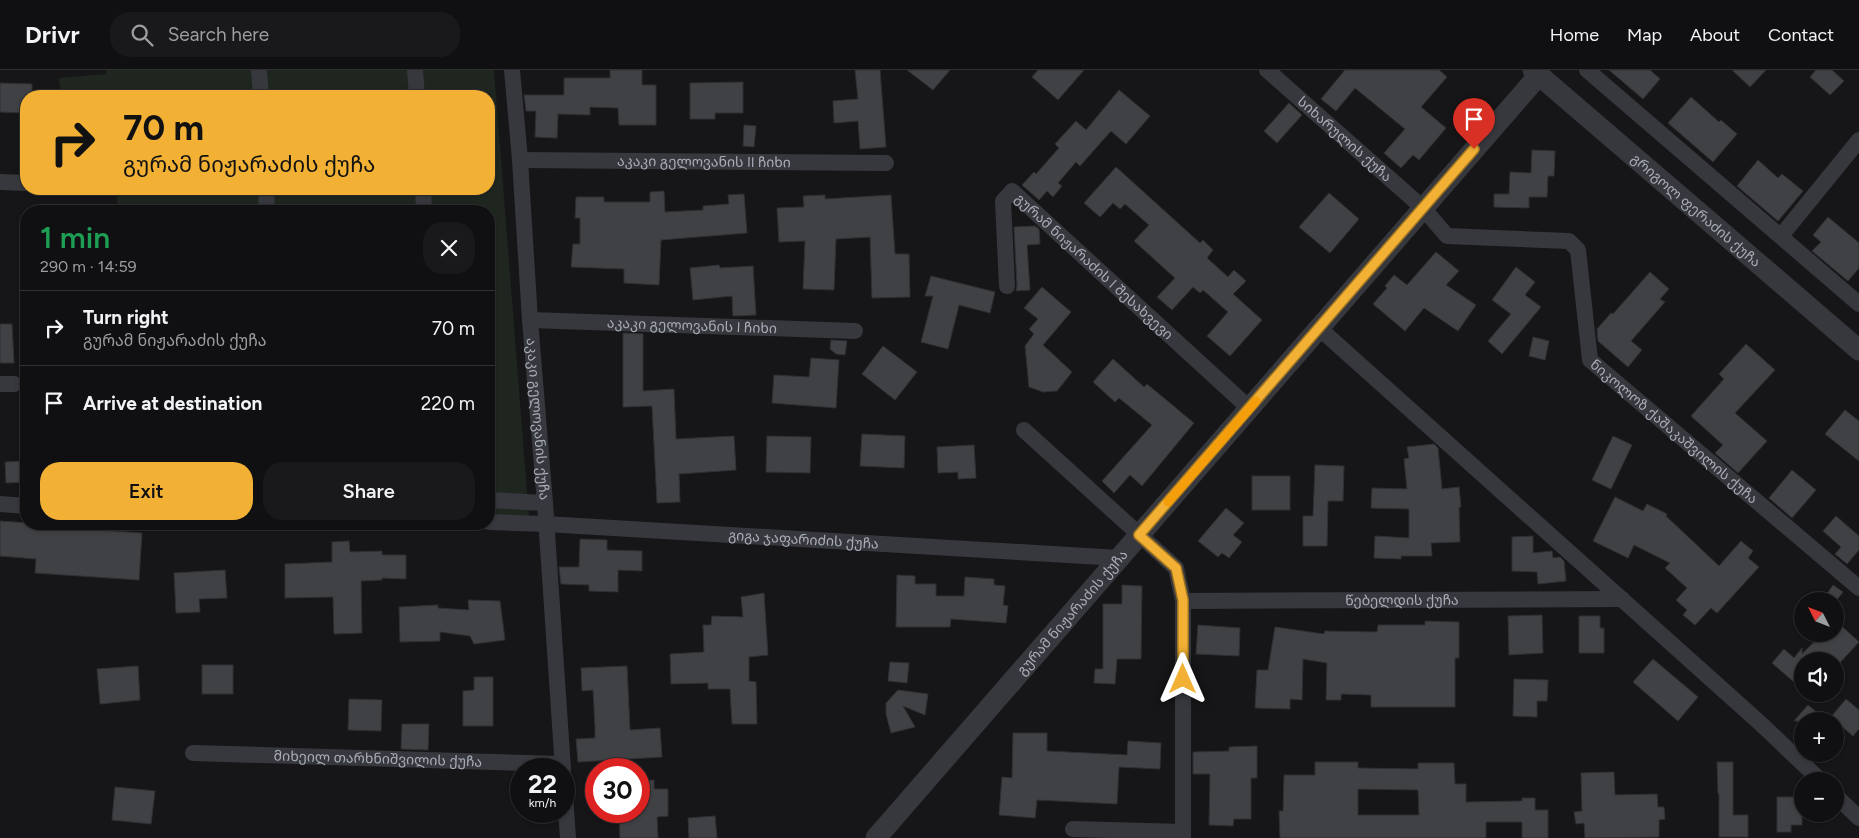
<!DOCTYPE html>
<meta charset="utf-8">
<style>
body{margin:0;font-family:Figtree,"Noto Sans Georgian",sans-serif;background:#19191b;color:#f1f3f6;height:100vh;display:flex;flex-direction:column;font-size:19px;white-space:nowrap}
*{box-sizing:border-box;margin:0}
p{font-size:16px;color:#9c9d9f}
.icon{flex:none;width:28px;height:28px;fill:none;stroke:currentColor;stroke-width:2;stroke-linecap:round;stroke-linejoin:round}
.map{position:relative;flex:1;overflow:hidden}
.details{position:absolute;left:20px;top:135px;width:475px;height:325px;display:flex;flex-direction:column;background:#101012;border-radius:20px;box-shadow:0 1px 4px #0004,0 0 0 1px #303032}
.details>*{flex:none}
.top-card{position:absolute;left:20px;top:20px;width:475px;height:105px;border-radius:20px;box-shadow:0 1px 4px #0004,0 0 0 1px #303032;background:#f2b134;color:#111;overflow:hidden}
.needle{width:32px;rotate:312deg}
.controls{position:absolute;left:1794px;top:522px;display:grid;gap:10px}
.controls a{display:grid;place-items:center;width:50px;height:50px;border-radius:50%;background:#101012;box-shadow:0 1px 4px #0004,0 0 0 1px #303032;font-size:25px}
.speed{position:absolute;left:510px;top:688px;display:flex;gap:10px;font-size:25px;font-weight:700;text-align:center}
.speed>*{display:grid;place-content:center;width:65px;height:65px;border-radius:50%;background:#101012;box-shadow:0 1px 4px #0004,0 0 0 1px #303032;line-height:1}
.speed small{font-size:12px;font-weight:400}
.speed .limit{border:8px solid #d22;background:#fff;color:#111}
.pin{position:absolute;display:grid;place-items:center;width:42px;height:42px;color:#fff;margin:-51px -21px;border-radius:50% 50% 50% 0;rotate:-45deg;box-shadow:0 0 5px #0007}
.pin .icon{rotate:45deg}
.me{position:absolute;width:55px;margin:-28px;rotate:0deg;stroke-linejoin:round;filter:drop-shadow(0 0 4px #0008)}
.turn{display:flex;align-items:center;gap:18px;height:105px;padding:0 20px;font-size:22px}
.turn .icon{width:65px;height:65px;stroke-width:2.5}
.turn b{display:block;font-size:35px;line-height:42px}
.round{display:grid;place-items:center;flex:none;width:52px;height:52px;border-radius:20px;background:#19191b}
.summary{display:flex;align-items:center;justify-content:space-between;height:85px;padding:0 20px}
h1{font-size:30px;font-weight:600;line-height:38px;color:#1e9e55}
.cta{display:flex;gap:10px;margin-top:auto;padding:10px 20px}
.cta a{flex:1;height:58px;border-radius:20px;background:#f2b134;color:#111;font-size:20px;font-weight:600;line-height:58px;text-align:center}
.cta a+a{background:#19191b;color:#f1f3f6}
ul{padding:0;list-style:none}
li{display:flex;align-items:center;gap:15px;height:75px;padding:0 20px;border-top:1px solid #303032}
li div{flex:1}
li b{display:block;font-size:19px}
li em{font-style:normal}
header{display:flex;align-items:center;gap:30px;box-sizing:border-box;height:70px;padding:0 25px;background:#101012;border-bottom:1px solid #303032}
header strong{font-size:24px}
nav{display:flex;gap:28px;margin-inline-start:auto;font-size:18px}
.search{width:350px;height:45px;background:#19191b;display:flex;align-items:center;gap:12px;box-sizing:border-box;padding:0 18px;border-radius:20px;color:#9c9d9f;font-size:19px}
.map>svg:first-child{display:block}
</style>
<header>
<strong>Drivr</strong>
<div class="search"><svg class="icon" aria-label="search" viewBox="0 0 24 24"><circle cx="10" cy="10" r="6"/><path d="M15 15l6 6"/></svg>Search here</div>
<nav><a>Home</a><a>Map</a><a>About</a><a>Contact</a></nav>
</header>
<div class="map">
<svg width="1859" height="768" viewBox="0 0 1859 768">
<rect width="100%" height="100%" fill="#161618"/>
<path fill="#1e261f" d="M106 0H494L529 447 489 445V141H118L116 119H489V26H61L59 8 106 4Z"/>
<g fill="#404145" stroke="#303034" fill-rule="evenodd">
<path d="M610 0H642V15H656V55H619L618 38 590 37V45L558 44 557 68 535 67 536 41H526L524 25H564V8H610Z"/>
<path d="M855 0H880L886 77 860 79 858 51 834 53 833 31 858 29Z"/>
<path d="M907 0H950L933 20Z"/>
<path d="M1038 0H1084L1058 30 1032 7Z"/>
<path d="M1345 0H1439L1447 7 1421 37 1446 58 1419 90 1413 85 1401 98 1384 83 1405 59 1355 18 1336 41 1321 29Z"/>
<path d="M1609 0H1650L1660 9 1643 29Z"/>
<path d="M1732 0H1766L1750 17Z"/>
<path d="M1816 0H1832L1844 11 1830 25 1810 7Z"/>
<path d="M743 12V43H715V49H690V13Z"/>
<path d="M0 13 32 14V26H26V43L0 42Z"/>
<path d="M1119 20 1150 46 1126 74 1111 61 1080 96 1076 92 1058 113 1062 116 1053 127 1047 121 1039 130 1022 115 1034 102 1036 104 1059 78 1055 74 1076 51 1086 60Z"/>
<path d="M1691 27 1719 52 1721 50 1737 64 1713 92 1668 53Z"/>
<path d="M1289 33 1302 45 1277 73 1264 61Z"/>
<path d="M744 55 756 56 754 77 743 76Z"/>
<path d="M1532 80 1555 81 1554 106H1548L1547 127H1529V138L1494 137V124H1509L1510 102 1531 103Z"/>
<path d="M1758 90 1778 108 1782 104 1803 121 1778 151 1737 116Z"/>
<path d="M1116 97 1200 173 1203 170 1213 180 1207 188 1228 207 1234 200 1246 211 1233 224 1262 250 1230 286 1207 266 1228 242 1203 220 1200 223 1193 217 1172 240 1157 227 1175 208 1134 171 1149 155 1125 134 1120 139 1113 133 1100 147 1084 133Z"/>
<path d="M664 121 665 142 703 140V136L729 134 728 125 744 124 747 163 661 170 659 215 624 213V199L571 197 573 174H580V148H575L576 127H604V132H650V122Z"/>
<path d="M1329 123 1359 149 1330 183 1299 157Z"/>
<path d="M825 125V129L891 125 895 184H909L910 227 872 228 870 167 836 169 834 220 803 219 805 171 779 172 777 138 804 137 803 126Z"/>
<path d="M1828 147 1859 173V198L1848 211 1812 181 1821 172 1813 165Z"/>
<path d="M1035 156 1039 159 1040 174 1027 175 1030 220 1016 221 1017 216 1014 157Z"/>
<path d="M1436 182 1459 201 1446 215 1476 235 1458 261 1424 238 1405 261 1373 234 1387 218 1385 216 1394 205 1407 215Z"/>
<path d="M719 195 720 198 753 196 756 245 733 246 732 226 693 230 690 198Z"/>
<path d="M1516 197 1535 212 1525 225 1541 237 1502 284 1488 271 1511 244 1492 230Z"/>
<path d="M1650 202 1669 219 1660 229 1665 232 1631 271 1642 280 1628 297 1598 271 1597 259 1611 243 1613 244Z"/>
<path d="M931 206 995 222 990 243 959 235 948 279 921 272 933 226H925Z"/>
<path d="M1042 217 1071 242 1043 275 1072 302 1057 321 1043 322 1029 317 1025 276 1034 264 1029 259 1038 249 1024 238Z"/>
<path d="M0 254H12L14 293H0Z"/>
<path d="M623 263 643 264V321L674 319 676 369 734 366 736 400 679 404 680 432 657 433 652 336 623 337Z"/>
<path d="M1533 267 1549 271 1545 290 1529 286Z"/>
<path d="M831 270 847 271 845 285 836 284 830 279Z"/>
<path d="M1746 274 1775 300 1735 343 1767 371 1738 403 1715 383 1723 375 1691 346 1724 309 1719 304Z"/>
<path d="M883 276 917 302 895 330 862 304Z"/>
<path d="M811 288 839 290 836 338 772 333 774 305 809 307Z"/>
<path d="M1113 289 1144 317 1147 314 1194 353 1142 416 1130 405 1114 423 1102 411 1152 355 1119 328 1115 332 1093 312Z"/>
<path d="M1845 340 1859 351V391L1825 364Z"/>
<path d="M862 364 905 366 904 398 860 396Z"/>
<path d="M767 366 811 367 810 403 766 402Z"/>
<path d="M1613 366 1632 375 1611 419 1592 410Z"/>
<path d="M1434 374 1438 378 1442 419 1459 417 1461 437H1459L1460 472 1431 473 1432 486H1401V489L1374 488 1375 466 1409 468V439L1371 438 1372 418 1407 419 1404 389 1409 388 1407 377Z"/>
<path d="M974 375 976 408 958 409V402L938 403 937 377Z"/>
<path d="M26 391V412L6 413 5 392Z"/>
<path d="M1315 395 1344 396 1343 431H1328L1327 476H1303V446H1313Z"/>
<path d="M1792 400 1816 420 1792 448 1769 428Z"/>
<rect x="1252" y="406" width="38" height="34"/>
<path d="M1615 427 1643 441 1647 434 1667 444 1666 446 1719 496 1741 471 1753 481 1748 488 1759 497 1717 543 1711 538 1695 555 1683 545 1687 540 1676 530 1687 518 1665 498 1670 493 1634 475 1628 488 1593 471Z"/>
<path d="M1226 438 1244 453 1233 465 1242 472 1229 488 1222 483 1218 487 1198 471Z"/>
<path d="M1836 446 1859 466V480L1847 494 1835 484 1841 477 1823 461Z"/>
<path d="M0 451 44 454V456L142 463 139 510 35 503 36 489 0 486Z"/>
<path d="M1533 466V483L1552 481 1553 488 1560 487 1564 491 1566 511 1538 514 1537 502 1512 501V467Z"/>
<path d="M580 469 607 470V480L642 481V501L618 500V522L589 521V515L561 514 559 497H579Z"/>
<path d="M349 471 350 482 382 481V485H406V509L382 508V510L361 511 362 563 334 564 333 527 285 528V494L332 492V472Z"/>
<path d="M225 500 227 528 199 529 200 542 176 543 174 503Z"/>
<path d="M897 505 915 506V514H936V526H964L965 507 994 509V515L1005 516 1003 535 1008 536 1006 553 951 549 950 557H896Z"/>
<path d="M1122 515 1142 516 1141 589H1117L1115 614 1094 613 1095 599H1103V534H1122Z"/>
<path d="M1833 515 1843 522 1836 531H1822Z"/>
<path d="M764 523 768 585 749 587V611L756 612 757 654H732L730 619H708V613L671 614 670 584 704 582 703 555H711L712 546 743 547 741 527Z"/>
<path d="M468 530 500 531 505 570 474 574 470 566 440 562V571L400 572 399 537 438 535V538L469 540Z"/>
<path d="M1542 545 1543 583 1509 585 1508 546Z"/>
<path d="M1579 546H1600V558H1604V583H1579Z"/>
<path d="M1835 550 1859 572 1836 597 1835 591H1802V619L1772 593 1784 579 1794 588 1802 578V584L1822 564H1835Z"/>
<path d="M1425 551 1459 552V588H1455V637H1371V625L1341 624V630H1326L1327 593 1303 589 1302 630 1290 629V639L1255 638 1257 600H1268L1275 557 1324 564 1325 561 1377 562 1378 555H1425Z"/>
<path d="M1198 555 1240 558 1239 586 1196 584Z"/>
<path d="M1653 589 1698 627 1678 651 1633 612Z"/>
<path d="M890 592 909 593 907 613 888 611Z"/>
<rect x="202" y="595" width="31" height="29"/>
<path d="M138 596 140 630 100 634 97 599Z"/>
<path d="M627 596 630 660 660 658 662 687 578 692 576 669 595 668V657L593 620 582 621 581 598Z"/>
<path d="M474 607H493V656H463V621L474 620Z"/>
<path d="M1514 609 1548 610 1547 631H1537V647L1513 646Z"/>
<path d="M898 620 928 624 925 645 903 636 915 657 891 663 886 644V633Z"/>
<path d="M349 629 382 630 381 661 348 660Z"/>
<path d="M1846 629 1859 640V659L1853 666 1831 647Z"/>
<path d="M1808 635 1827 651H1794Z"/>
<path d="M402 654H429L428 680 401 679Z"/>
<path d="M1013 663H1047V681L1127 685 1128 671 1161 673 1160 699 1119 697 1117 734 1037 730 1035 748 999 745 1002 707 1012 708Z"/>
<path d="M1257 676V708H1251V749H1234L1233 756 1209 755 1210 704H1193V682L1229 681V677Z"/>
<path d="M1315 692H1358V698L1418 699V693H1454L1455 714H1466V732L1522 731V728H1535V740H1548V768H1522V752H1486V768H1280L1279 741H1283L1284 705H1315ZM1358 719 1418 720 1419 745H1358Z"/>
<path d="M1717 692H1733V745H1748V767H1719V724H1718Z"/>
<path d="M1614 702 1615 725 1657 724 1658 737H1664L1665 749 1659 750V767L1585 768 1584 753 1576 754 1574 742 1582 741 1581 703Z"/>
<path d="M654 710V719H668V746L657 747 658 768H620L619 741H639V711Z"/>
<path d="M115 717 155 721 151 754 112 750Z"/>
<path d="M1777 727H1802V755H1791V762H1777Z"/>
<path d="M715 746 717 768H689L688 748Z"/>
</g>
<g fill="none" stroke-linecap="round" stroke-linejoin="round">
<g stroke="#37383d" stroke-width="16">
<path d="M259 0 261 26"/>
<path d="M415 0 417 26"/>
<path id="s1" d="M512 0 520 90 530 250 545 433 563 699"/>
<path id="s2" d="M1267 0 1423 138 1447 166 1569 171 1578 180 1590 290 1859 518"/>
<path d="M1587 0 1859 234"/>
<path id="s3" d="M520 90 886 93"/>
<path d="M0 112 26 113"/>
<path d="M266 119 267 141"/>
<path d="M423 119 424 141"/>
<path d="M1781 166 1859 70"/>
<path id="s4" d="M1007 216 1003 131 1012 121 1249 338"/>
<path id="s5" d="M530 250 855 261"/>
<path d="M1319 258 1760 653 1821 711"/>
<path d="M0 314H14"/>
<path d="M1024 360 1176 498 1183 531V768"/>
<path d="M489 430 545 433"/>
<path d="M0 434 26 436"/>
<path id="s6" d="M489 452 546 454 1119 488"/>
<path id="s7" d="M1183 531 1622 529"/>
<path id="s8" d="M193 683 562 694"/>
<path d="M564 712 568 768"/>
<path d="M1835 725 1859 748"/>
<path d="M1073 759 1183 762"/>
</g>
<g stroke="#37383d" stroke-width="21">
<path id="s9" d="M1533 0 1859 280"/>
<path id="s10" d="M876 768 1539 5"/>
</g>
</g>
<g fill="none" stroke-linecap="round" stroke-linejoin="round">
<defs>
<path id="route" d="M1183 609V530L1176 498 1139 465 1474 79"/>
</defs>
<use href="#route" stroke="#9d7322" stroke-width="12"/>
<use href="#route" stroke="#f2b134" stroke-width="9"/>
<path stroke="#f59e0b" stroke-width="9" d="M1168 432 1256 331"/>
</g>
<g text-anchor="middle" stroke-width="4" stroke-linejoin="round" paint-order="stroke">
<g font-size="14" fill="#a8adb8" stroke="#111113">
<text dy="5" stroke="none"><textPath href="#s2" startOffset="104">სიხარულის ქუჩა</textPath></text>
<text dy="5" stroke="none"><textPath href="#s3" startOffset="184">აკაკი გელოვანის II ჩიხი</textPath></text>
<text dy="5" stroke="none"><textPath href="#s9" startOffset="215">გრიგოლ ფერაძის ქუჩა</textPath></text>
<text dy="5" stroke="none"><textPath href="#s4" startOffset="210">გურამ ნიჟარაძის I შესახვევი</textPath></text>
<text dy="5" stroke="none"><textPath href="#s5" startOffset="162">აკაკი გელოვანის I ჩიხი</textPath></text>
<text dy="5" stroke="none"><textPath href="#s1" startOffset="350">აკაკი გელოვანის ქუჩა</textPath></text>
<text dy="5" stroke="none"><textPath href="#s2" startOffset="601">ნიკოლოზ ქაშაკაშვილის ქუჩა</textPath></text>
<text dy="5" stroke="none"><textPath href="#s6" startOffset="315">გიგა ჯაფარიძის ქუჩა</textPath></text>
<text dy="5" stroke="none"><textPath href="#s7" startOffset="219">წებელდის ქუჩა</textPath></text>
<text dy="5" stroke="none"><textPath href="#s10" startOffset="299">გურამ ნიჟარაძის ქუჩა</textPath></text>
<text dy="5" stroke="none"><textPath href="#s8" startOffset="185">მიხეილ თარხნიშვილის ქუჩა</textPath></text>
</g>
</g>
</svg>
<div class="controls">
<a><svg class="needle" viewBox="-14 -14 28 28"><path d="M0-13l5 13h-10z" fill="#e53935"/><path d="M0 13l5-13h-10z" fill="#9c9d9f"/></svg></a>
<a><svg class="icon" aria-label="sound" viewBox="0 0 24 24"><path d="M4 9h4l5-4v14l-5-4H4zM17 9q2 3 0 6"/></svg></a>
<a>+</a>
<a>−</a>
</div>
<div class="speed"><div>22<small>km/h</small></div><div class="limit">30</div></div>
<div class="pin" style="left:1474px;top:79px;background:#d93025"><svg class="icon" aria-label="arrive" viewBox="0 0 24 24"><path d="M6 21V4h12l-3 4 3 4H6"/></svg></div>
<svg class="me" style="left:1183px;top:609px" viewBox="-20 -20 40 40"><path d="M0-17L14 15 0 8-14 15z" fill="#f2b134" stroke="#fff" stroke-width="4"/></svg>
<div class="top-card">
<div class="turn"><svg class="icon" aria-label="right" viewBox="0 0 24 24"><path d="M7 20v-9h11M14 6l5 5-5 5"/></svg><div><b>70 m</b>გურამ ნიჟარაძის ქუჩა</div></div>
</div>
<section class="details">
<div class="summary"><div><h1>1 min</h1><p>290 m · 14:59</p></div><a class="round"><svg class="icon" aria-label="close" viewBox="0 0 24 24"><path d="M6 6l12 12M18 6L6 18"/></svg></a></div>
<ul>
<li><svg class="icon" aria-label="right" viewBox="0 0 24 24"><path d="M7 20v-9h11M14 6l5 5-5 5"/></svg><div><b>Turn right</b><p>გურამ ნიჟარაძის ქუჩა</p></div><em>70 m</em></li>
<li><svg class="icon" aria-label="arrive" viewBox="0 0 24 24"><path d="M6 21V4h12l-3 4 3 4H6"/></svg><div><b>Arrive at destination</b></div><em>220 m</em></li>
</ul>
<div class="cta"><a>Exit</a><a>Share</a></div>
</section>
</div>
